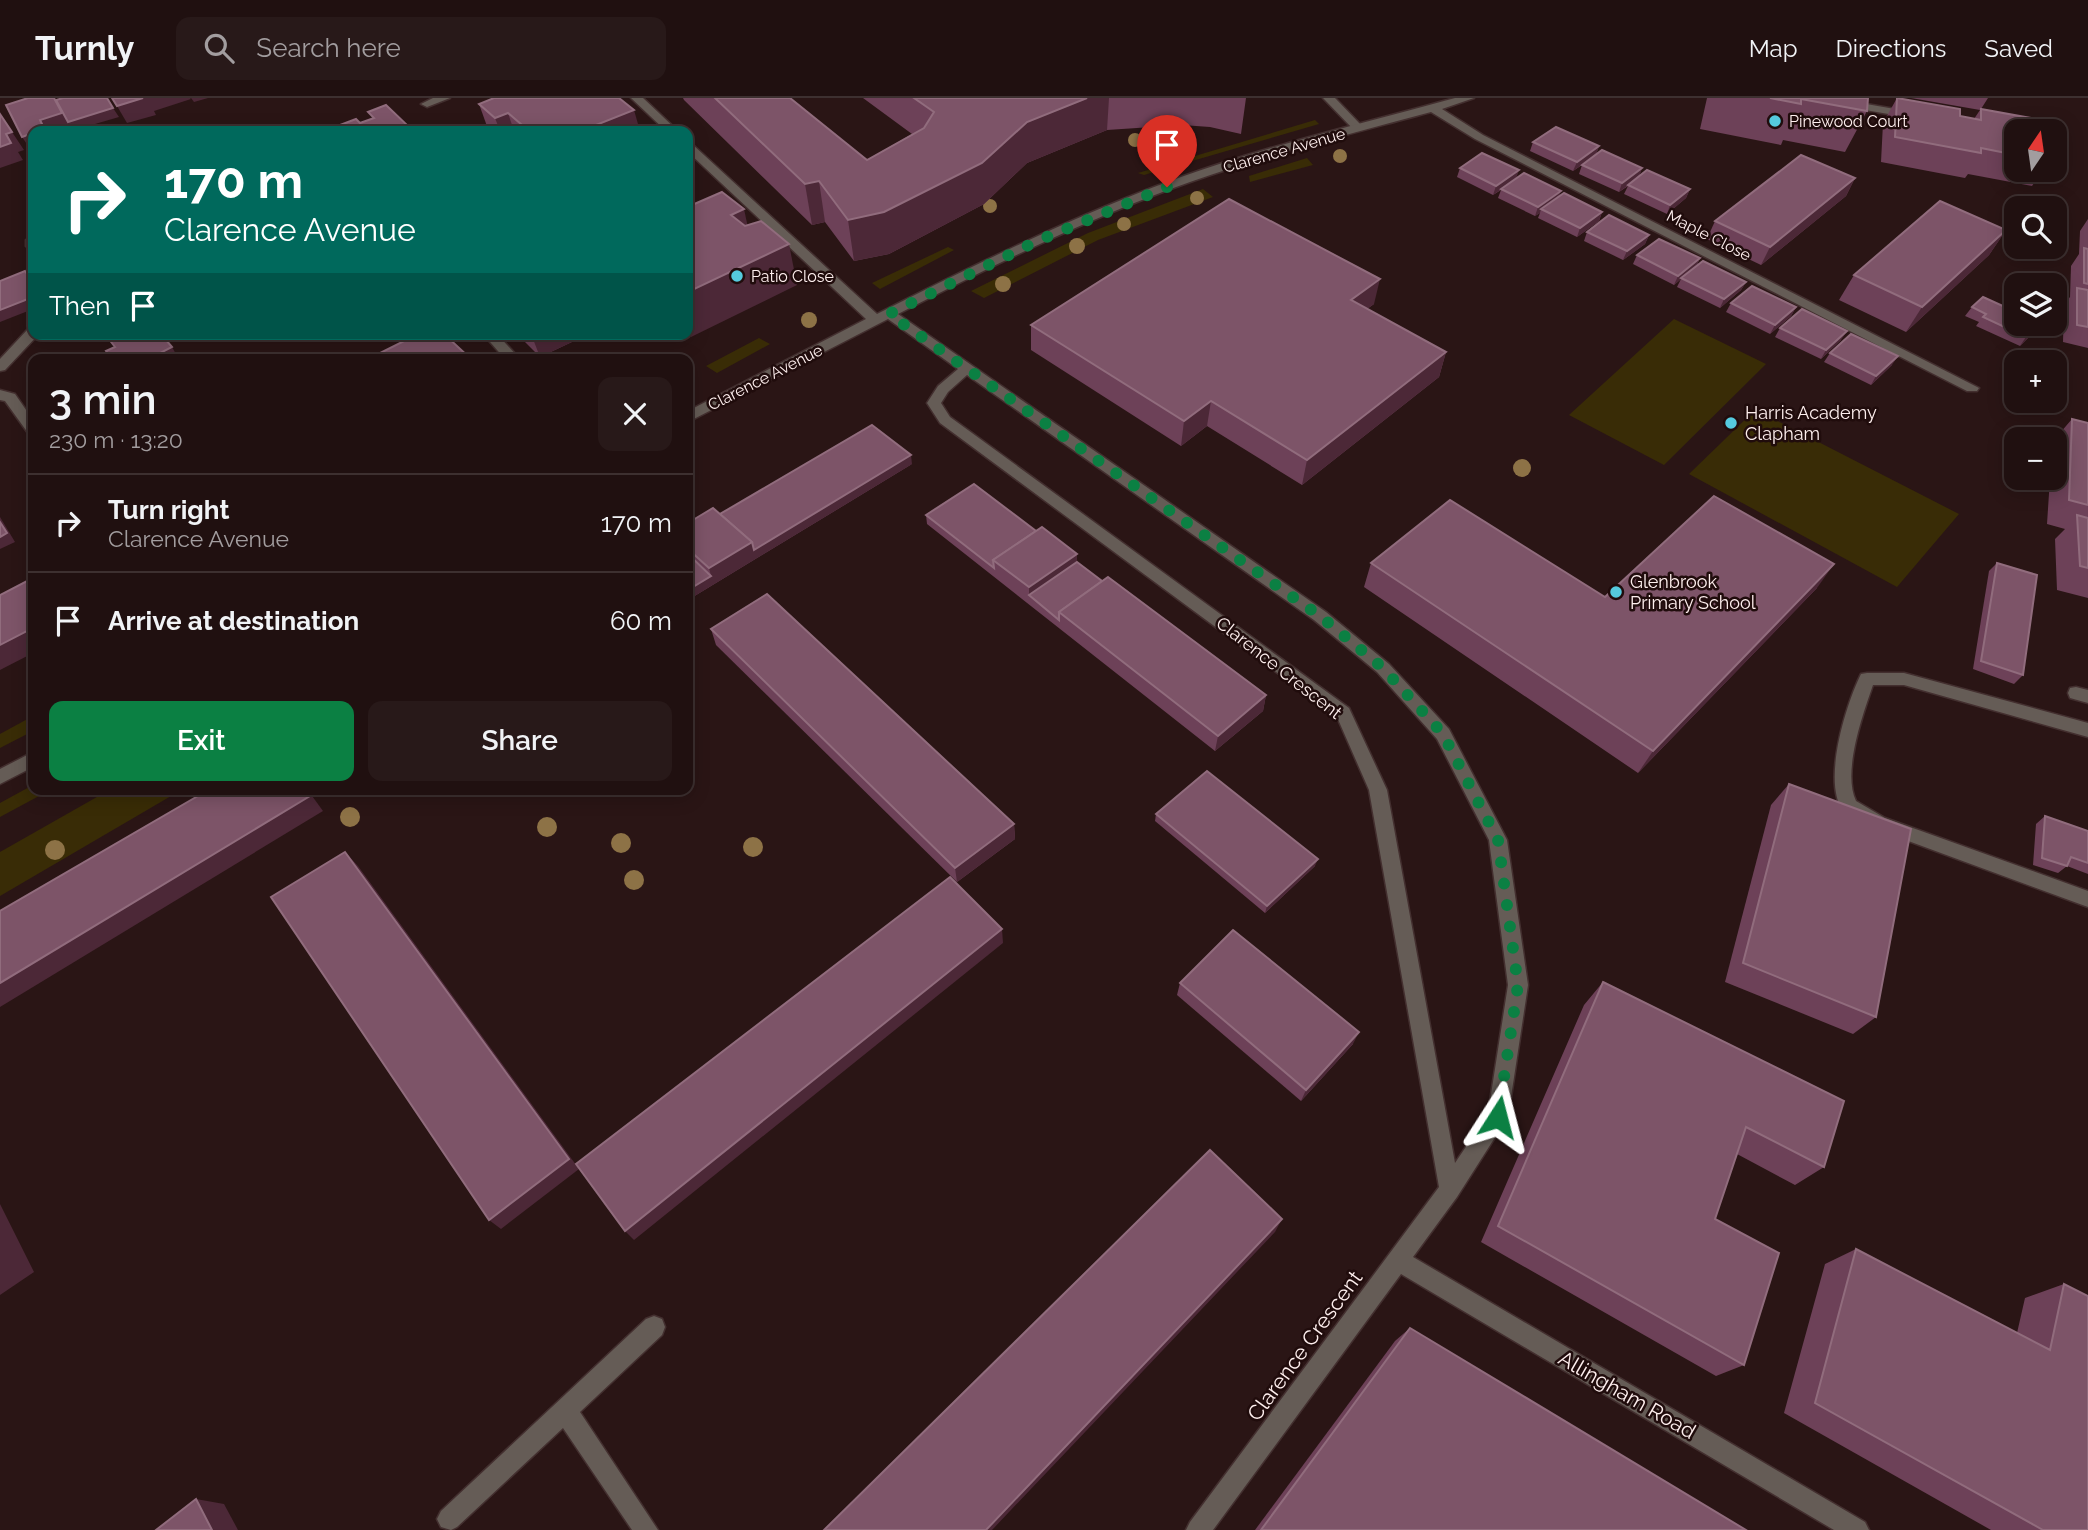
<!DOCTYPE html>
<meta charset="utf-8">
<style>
body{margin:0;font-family:Raleway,sans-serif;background:#281919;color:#f1f3f6;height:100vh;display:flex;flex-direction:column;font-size:26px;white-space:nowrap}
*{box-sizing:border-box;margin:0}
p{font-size:23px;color:#a29d9f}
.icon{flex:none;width:38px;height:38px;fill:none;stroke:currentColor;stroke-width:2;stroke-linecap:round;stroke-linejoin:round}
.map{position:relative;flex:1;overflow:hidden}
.side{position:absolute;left:28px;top:256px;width:665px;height:441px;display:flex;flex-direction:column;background:#201010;border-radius:14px;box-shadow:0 4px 18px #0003,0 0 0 2px #3d3030}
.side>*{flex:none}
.guide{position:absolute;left:28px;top:28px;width:665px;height:214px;border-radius:14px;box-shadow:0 4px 18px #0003,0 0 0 2px #3d3030;background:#00695c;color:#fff;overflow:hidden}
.needle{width:46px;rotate:13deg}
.controls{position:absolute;left:2004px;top:21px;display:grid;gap:14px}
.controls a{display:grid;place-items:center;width:63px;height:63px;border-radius:14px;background:#201010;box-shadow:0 4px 18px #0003,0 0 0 2px #3d3030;font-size:35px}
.pin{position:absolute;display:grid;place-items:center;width:60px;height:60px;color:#fff;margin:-72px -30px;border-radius:50% 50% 50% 0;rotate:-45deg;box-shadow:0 0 7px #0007}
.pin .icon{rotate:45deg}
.me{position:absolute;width:77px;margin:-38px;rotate:9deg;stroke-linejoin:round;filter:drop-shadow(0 0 5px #0008)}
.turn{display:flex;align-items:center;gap:24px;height:147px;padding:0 21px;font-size:32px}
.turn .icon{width:91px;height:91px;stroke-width:2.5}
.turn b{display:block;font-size:49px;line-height:60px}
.then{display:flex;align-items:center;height:66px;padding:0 21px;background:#0003;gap:14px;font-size:26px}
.round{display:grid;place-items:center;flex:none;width:74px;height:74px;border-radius:14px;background:#281919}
.overview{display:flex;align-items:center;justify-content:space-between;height:119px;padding:0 21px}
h1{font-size:42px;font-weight:600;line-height:52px}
.cta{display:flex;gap:14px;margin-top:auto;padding:14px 21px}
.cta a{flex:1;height:80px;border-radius:14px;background:#0b8043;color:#fff;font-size:28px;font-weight:600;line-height:80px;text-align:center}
.cta a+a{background:#281919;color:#f1f3f6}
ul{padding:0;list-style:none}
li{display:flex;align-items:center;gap:21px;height:98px;padding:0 21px;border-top:2px solid #3d3030}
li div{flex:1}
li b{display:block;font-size:26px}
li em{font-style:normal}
header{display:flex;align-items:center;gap:42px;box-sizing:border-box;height:98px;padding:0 35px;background:#201010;border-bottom:2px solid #3d3030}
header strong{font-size:33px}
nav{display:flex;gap:38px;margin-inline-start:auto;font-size:24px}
.search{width:490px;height:63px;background:#281919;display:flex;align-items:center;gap:18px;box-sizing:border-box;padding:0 24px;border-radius:14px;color:#a29d9f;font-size:26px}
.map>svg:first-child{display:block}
</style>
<header>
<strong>Turnly</strong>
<div class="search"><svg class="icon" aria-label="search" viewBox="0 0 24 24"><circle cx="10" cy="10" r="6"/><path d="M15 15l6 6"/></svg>Search here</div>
<nav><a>Map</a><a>Directions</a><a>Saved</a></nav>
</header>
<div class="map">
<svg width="2088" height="1432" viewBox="0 0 2088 1432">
<rect width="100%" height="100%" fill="#2a1515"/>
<g fill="#392c06">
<path d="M1315 22 1319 26 1144 77 1138 75Z"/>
<path d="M1307 60 1313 67 1250 84 1249 78Z"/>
<path d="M1203 91 1213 99 1098 142 984 200 971 193 1088 135Z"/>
<path d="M948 149 954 152 880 191 872 185Z"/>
<path d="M1674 221 1766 266 1664 367 1569 317Z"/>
<path d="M759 240 770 246 717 275 706 268Z"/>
<path d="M1755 312H1756L1959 416 1897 489 1689 376Z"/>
<path d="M33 618V633L0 650V636Z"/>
<path d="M33 687V691H52L0 719V705Z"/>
<path d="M111 691H183L0 798V754Z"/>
</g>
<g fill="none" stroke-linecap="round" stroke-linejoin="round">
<defs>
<g id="lane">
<path d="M433 0H450L427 9 421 6Z"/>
<path d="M1323 0H1335L1362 28V32H1354Z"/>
<path d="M26 142H33V153L26 148Z"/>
<path d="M1867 575H1904L2088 625V639L1904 587H1873C1863 616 1842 674 1856 703L1885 720 2088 793V809L1873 730C1864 725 1851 721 1844 714 1821 686 1846 606 1861 576Z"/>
<path d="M2076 589 2088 592V605L2070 600 2068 595 2070 590Z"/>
</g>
<g id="street">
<path d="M631 0H643L678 33H666Z"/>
<path d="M1455 0H1474L1442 11 1483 37 1979 290 1977 293H1967L1475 41 1431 14C1350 36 1269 56 1190 84 1089 120 993 167 898 216L1326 514 1389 566 1449 631 1507 742 1528 887 1508 1019 1457 1099 1413 1159 1865 1424 1869 1432H1834L1401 1176 1213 1432H1186L1190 1424 1439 1089 1369 692 1337 619 940 325 927 305 938 288 958 271 888 221 688 324V313L866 221 688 54V45L692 46 877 216C976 166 1076 117 1181 79 1270 47 1364 25 1455 0ZM967 277 1314 522 1377 574 1437 641 1489 742 1508 887 1488 1016 1455 1065 1387 692 1349 610 950 319 941 305 948 294Z"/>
<path d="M1806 0H1832L1912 14 1918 17 1912 20 1812 3Z"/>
<path d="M33 230V236L38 237 5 272 0 273V261L28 231Z"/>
<path d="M483 236H497L520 261H505Z"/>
<path d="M0 292 15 296 33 322V337L28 335 5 303 0 302Z"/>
<path d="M33 654V669L0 686V671Z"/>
<path d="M654 1218 662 1221 665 1229 662 1237 580 1314 658 1432H632L563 1330 457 1429 451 1432 441 1429 437 1421 441 1413 646 1221Z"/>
</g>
</defs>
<use href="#lane" stroke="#432f2f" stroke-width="3"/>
<use href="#street" stroke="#432f2f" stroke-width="3"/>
<use href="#lane" fill="#655c56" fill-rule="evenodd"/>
<use href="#street" fill="#655c56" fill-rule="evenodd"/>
</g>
<g fill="#8d7246">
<circle cx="1135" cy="42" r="7"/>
<circle cx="1340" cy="58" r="7"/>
<circle cx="1197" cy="100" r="7"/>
<circle cx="990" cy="108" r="7"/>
<circle cx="1124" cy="126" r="7"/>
<circle cx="1077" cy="148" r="8"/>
<circle cx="1003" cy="186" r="8"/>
<circle cx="809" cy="222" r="8"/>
<circle cx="1522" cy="370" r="9"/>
<circle cx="350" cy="719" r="10"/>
<circle cx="547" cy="729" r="10"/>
<circle cx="621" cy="745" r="10"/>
<circle cx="753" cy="749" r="10"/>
<circle cx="55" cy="752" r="10"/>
<circle cx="634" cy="782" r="10"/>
</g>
<g fill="#6d4158">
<path d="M683 0H790L867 62 912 36 863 0H1246L1241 36 1210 29 1182 27 1107 32 1027 65 984 106 889 156 854 163 825 124 812 127 684 2Z"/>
<path d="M1707 0H1868L1867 13 1845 54 1783 42 1781 47 1700 31Z"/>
<path d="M1897 0 1960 18 1974 21 1980 12 1911 0H1988L1981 11 2016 33V72H2043L2032 88 1968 76 1965 80 1881 64 1883 25Z"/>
<path d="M479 6 640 33H490L488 31Z"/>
<path d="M1533 44 1599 48 1596 56 1642 70 1639 78 1690 91 1686 100 1667 116 1624 96 1628 88 1619 94 1579 76 1582 67 1573 73 1530 53Z"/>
<path d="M1460 70 1516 80 1559 99 1602 114 1599 123 1577 139 1538 120 1540 115 1535 118 1498 100 1501 92 1493 97 1457 79Z"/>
<path d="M1855 80 1846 98 1761 167 1707 141 1715 123Z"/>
<path d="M2088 121V250L2063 244 2064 207 2070 199 2071 168 2079 156 2080 133Z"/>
<path d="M2006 132 1989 157 1906 234 1839 202 1854 177Z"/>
<path d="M1587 134 1649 137 1645 146 1623 162 1584 143Z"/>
<path d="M1637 157 1700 160 1696 169 1746 184 1741 192 1720 210 1677 189 1681 181 1674 187 1633 166Z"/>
<path d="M1731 205 1796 209 1791 218 1770 236 1726 214Z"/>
<path d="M1374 206 1367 211 1446 254 1439 279 1302 387 1207 328 1181 348 1031 252V227Z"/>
<path d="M1972 209 2034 234 2020 248 1976 228 1979 224 1965 218Z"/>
<path d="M1780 230 1841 242 1821 261 1775 239Z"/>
<path d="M517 236H589L540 259Z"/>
<path d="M1830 255 1892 267 1871 287 1824 264Z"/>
<path d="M2072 321 2088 325V500L2057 492 2055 441 2065 431 2047 426 2050 380H2054V342Z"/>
<path d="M912 366 688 502V425Z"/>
<path d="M926 417 1036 433 1077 456V464L1102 483 1266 597 1263 613 1215 653 927 426Z"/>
<path d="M1371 465 1605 499 1817 490 1638 675 1364 489Z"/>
<path d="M1997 465 2023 577 2014 586 1973 571 1989 473Z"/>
<path d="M711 531 1014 726 1015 741 957 784 716 547Z"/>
<path d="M1789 686 1876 919 1853 936 1725 884 1771 707Z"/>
<path d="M1156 716 1315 768 1265 815 1155 723Z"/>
<path d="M2045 718 2088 733V776L2067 768 2058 775 2033 767 2036 726Z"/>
<path d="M1603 884 1824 1069 1795 1087 1737 1056 1715 1121 1744 1267 1716 1278 1481 1144 1584 907Z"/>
<path d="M1180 885 1353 946 1301 1003 1177 897Z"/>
<path d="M1856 1151 2017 1235 2025 1200 2064 1186 2088 1432H1991L1784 1315 1825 1166Z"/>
<path d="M1410 1230 1746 1432H1255L1395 1243Z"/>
</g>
<g fill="#4c2837">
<path d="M54 0 61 11 113 10 119 19 71 33H40V22Z"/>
<path d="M143 0H190L191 1 154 13 156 17 127 25 117 8Z"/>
<path d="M191 0H208L194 4Z"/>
<path d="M1087 0H1109L1107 32 1027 65 984 106 889 156 854 163 848 122 1027 24Z"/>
<path d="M634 12 640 33H581Z"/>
<path d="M508 15 514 33H500L495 20Z"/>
<path d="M407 27 410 33H390Z"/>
<path d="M12 34 24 52 18 54 23 62 0 70V49L6 36Z"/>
<path d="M33 35V55L22 39Z"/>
<path d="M1599 48 1596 57 1573 73 1577 64Z"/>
<path d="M1642 70 1639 79 1619 94 1622 85Z"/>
<path d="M1519 72 1516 81 1493 97 1496 88Z"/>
<path d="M1855 80 1846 98 1761 167 1770 149Z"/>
<path d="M819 83 825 124 812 127 805 86Z"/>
<path d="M1690 91 1686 100 1667 116 1670 107Z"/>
<path d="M1561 93 1558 102 1541 111 1540 115 1535 118 1538 109Z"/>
<path d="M744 111 753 153 731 117Z"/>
<path d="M1602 114 1599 123 1577 139 1580 130Z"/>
<path d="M2006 132 1989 157 1906 234 1922 209Z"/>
<path d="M1649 137 1645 146 1623 162 1627 153Z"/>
<path d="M789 146 797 187 691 239 688 228V194Z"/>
<path d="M1700 160 1696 169 1674 187 1678 178Z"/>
<path d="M1380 181 1374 206 1345 227 1351 202Z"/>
<path d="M1746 184 1741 192 1720 210 1724 201Z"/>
<path d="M33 199V211L0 224V212Z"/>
<path d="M1796 209 1791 218 1770 236 1775 227Z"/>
<path d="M2040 226 2034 234 2020 248 2026 239Z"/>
<path d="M1847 233 1841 242 1821 261 1826 252Z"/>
<path d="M160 236H172V237L163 241Z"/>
<path d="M544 236H589L540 259 533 241Z"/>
<path d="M172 249 177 258 172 261H164L160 255Z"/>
<path d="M1446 254 1439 279 1302 387 1307 362Z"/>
<path d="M1898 258 1892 267 1871 287 1876 278Z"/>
<path d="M1211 303 1207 328 1181 348 1184 323Z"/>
<path d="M911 357 912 366 688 502V492L711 478 709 470 752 444Z"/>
<path d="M0 419 15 444 0 451Z"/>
<path d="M1077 456V473L1029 497V506V489Z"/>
<path d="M1834 466 1817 490 1638 675 1653 653Z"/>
<path d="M33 530V555L0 572V547Z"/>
<path d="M1266 597 1263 613 1215 653 1218 638Z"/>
<path d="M305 691H307L323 713 0 909V885Z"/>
<path d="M1014 726 1015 741 957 784 955 770Z"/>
<path d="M345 754 358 768 579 1071 501 1131 489 1122Z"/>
<path d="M1318 761 1315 768 1265 815 1267 808Z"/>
<path d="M1002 831 1003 845 634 1142 625 1133Z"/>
<path d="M1359 934 1353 946 1301 1003 1306 992Z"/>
<path d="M0 1106 34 1174 0 1197Z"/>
<path d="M1282 1121 1275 1134 992 1432H986Z"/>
<path d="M196 1401 224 1406 238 1432H212Z"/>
</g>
<g fill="#7d5468" stroke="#916c7d" stroke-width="2">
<path d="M28 0H54L62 15 40 22 45 32 33 33V35L22 39 6 7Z"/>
<path d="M63 0H107L113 10 68 24 56 2Z"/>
<path d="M112 0H143L117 8Z"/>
<path d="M494 0H619L634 12 581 33H509L508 32 522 27 508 15 495 20 479 6Z"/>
<path d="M715 0H790L867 62 924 30 934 14 914 0H1087L1027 24 982 65 884 114 848 122 819 83 805 86Z"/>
<path d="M1770 0H1868L1867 13 1801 1V6Z"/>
<path d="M1897 0 1960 11V18L1981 22V11L2047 23V33H2016V57L1981 50V55L1895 39Z"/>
<path d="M386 7 407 27 390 33H339L335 29 356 21 360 25 374 20 368 14Z"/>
<path d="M0 16 12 34 6 36 11 45 0 49Z"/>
<path d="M1556 29 1599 48 1577 64 1533 44Z"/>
<path d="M1602 52 1642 70 1622 85 1582 67Z"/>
<path d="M1482 55 1519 72 1496 88 1460 70Z"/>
<path d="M1801 57 1855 80 1770 149 1715 123Z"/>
<path d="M1647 72 1690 91 1670 107 1628 87Z"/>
<path d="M1524 75 1561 93 1538 109 1501 91Z"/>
<path d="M722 94 744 111 731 117 745 128 761 123 789 146 688 194V104L692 107Z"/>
<path d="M1564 95 1602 114 1580 130 1541 111Z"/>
<path d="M1229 101 1380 181 1351 202 1446 254 1307 362 1211 303 1184 323 1031 227Z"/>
<path d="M1940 103 2006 132 1922 209 1854 177Z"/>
<path d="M1609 117 1649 137 1627 153 1587 134Z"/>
<path d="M1659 141 1700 160 1678 178 1637 157Z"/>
<path d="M2084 150 2088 151V186L2084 185Z"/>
<path d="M1703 163 1746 184 1724 201 1681 180Z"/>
<path d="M25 173 33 184V199L0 212V183Z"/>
<path d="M1752 188 1796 209 1775 227 1731 205Z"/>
<path d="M2077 190 2088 192V229L2077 227Z"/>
<path d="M1983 199 2016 214V226H2040L2026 239 1983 219 1986 216 1972 209Z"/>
<path d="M1802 211 1847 233 1826 252 1780 230Z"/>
<path d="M105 236H161L172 249 160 255 165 261H112L106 253 115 249Z"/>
<path d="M418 236H444L471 261H374L372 259Z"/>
<path d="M528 236H544L533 241Z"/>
<path d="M1851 236 1898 258 1876 278 1830 255Z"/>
<path d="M2072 321 2088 325V407L2069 402Z"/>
<path d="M872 327 911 357 754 452 752 444 720 416Z"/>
<path d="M974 386 1036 433 993 462 994 470 926 417Z"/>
<path d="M1714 398 1834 466 1653 653 1371 465 1450 402 1605 499Z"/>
<path d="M713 410 752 444 709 470 688 451V425Z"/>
<path d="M2077 417 2088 420V470L2080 468Z"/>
<path d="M0 424 7 435 0 439Z"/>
<path d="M1042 429 1077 456 1029 489 993 462Z"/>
<path d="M688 456 711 478 688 492Z"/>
<path d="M1077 464 1102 483 1059 514V522L1029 497Z"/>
<path d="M1997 465 2037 477 2023 577 1981 563Z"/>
<path d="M1108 479 1266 597 1218 638 1059 514Z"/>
<path d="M33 480V530L0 547V497Z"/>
<path d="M767 496 1014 726 955 770 711 531Z"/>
<path d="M1207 673 1318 761 1267 808 1156 716Z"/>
<path d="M1789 686 1911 731 1876 919 1743 865Z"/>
<path d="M210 691H305L310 698 0 885V813Z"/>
<path d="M2045 718 2088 733V765L2071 759 2067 768 2042 760Z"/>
<path d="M345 754 569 1061 489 1122 271 799Z"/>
<path d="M950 779 1002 831 625 1133 576 1066Z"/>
<path d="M1233 832 1359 934 1306 992 1180 885Z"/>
<path d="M1603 884 1844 1003 1824 1069 1746 1029 1715 1121 1779 1155 1744 1267 1498 1128Z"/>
<path d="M1210 1052 1282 1121 986 1432H824Z"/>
<path d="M1856 1151 2050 1252 2064 1186 2088 1198V1432H2043L1815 1305Z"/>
<path d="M1410 1230 1746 1432H1261Z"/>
<path d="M196 1401 212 1432H156Z"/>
</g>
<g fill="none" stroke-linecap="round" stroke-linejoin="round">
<path stroke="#0b8043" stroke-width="12" stroke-dasharray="0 21.6" d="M1167 89 1035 144 889 216 1320 518 1383 570 1443 636 1498 742 1518 887 1498 1019"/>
</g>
<g fill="#55cade" stroke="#200c0c" stroke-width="2.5">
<circle cx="1775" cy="23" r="7"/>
<circle cx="737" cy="178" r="7"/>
<circle cx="1731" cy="325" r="7"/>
<circle cx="1616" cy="494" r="7"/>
</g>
<g text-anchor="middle" stroke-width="5" stroke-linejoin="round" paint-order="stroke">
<g font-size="16" fill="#feefee" stroke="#200c0c" text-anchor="start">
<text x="1789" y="29">Pinewood Court</text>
<text x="751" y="184">Patio Close</text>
</g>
<g font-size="16" fill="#feefee" stroke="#200c0c">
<text transform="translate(1284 52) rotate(-16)" y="6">Clarence Avenue</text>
<text transform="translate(1709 137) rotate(27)" y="6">Maple Close</text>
<text transform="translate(765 279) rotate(-27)" y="6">Clarence Avenue</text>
</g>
<g font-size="18" fill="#feefee" stroke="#200c0c" text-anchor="start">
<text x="1745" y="321">Harris Academy<tspan x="1745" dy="21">Clapham</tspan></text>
<text x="1630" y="490">Glenbrook<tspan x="1630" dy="21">Primary School</tspan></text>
</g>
<g font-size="18" fill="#feefee" stroke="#200c0c">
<text transform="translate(1279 570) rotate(38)" y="6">Clarence Crescent</text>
</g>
<g font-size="21" fill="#feefee" stroke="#200c0c">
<text transform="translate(1305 1248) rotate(-54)" y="7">Clarence Crescent</text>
<text transform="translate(1627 1297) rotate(30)" y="7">Allingham Road</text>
</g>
</g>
</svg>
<div class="controls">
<a><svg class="needle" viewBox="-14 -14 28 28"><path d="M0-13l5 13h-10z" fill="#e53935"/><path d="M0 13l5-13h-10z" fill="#a29d9f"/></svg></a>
<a><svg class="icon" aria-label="search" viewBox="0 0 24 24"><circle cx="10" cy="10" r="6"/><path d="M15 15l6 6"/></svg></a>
<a><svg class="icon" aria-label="layers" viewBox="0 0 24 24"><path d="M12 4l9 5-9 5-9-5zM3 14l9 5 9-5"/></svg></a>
<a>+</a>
<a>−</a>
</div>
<div class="pin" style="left:1167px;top:89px;background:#d93025"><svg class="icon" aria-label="arrive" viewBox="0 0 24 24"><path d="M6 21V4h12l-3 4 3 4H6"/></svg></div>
<svg class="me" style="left:1498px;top:1019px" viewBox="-20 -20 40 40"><path d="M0-17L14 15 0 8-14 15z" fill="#0b8043" stroke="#fff" stroke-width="4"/></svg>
<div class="guide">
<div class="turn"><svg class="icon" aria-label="right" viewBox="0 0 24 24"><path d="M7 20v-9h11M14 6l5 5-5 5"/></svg><div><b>170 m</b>Clarence Avenue</div></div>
<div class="then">Then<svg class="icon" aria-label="arrive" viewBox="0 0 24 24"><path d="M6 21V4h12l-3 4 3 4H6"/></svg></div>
</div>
<section class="side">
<div class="overview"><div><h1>3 min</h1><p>230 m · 13:20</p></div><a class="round"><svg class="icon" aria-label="close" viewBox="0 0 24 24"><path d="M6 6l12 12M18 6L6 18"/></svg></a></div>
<ul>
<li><svg class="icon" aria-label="right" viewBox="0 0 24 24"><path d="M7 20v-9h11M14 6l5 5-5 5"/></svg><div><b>Turn right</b><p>Clarence Avenue</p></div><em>170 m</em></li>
<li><svg class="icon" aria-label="arrive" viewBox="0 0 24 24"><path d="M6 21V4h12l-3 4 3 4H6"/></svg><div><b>Arrive at destination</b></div><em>60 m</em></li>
</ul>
<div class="cta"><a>Exit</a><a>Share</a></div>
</section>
</div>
